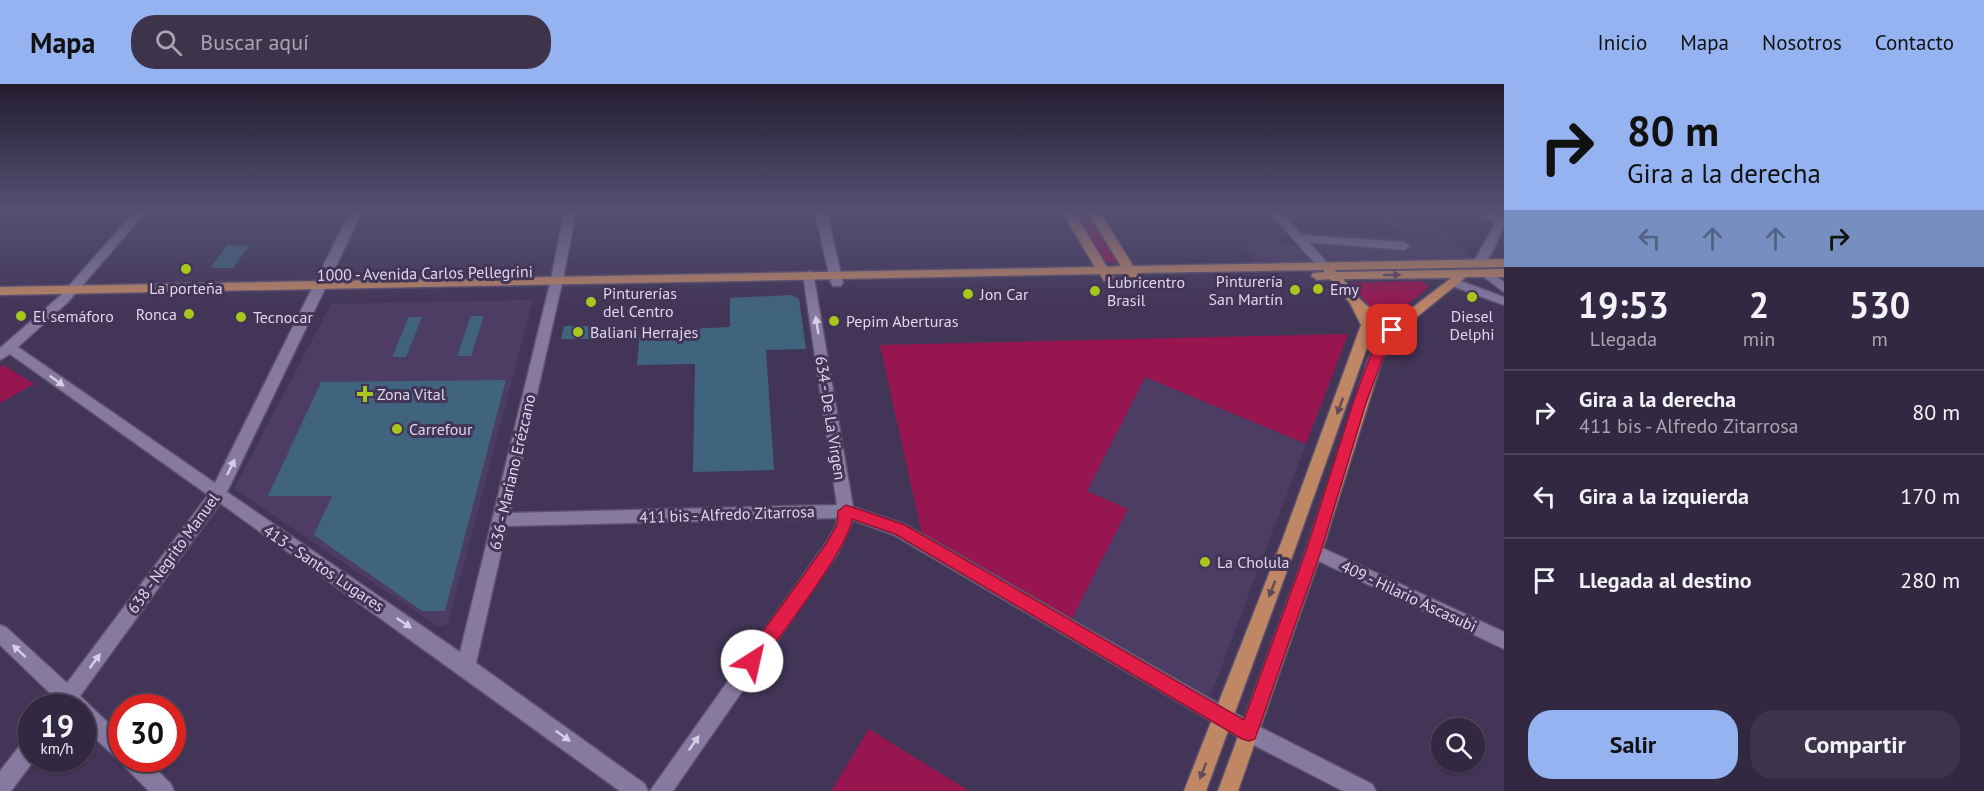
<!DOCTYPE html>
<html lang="es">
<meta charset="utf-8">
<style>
body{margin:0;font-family:"PT Sans",sans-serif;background:#3d344c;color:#f1f3f6;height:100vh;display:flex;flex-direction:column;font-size:22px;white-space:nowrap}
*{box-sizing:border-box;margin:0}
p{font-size:20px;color:#a8a6b1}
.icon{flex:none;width:33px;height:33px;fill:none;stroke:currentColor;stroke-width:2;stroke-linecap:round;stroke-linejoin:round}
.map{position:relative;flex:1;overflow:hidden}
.details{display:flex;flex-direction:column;background:#322841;width:480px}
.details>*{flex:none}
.hud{background:#95b2f1;color:#111;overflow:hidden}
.fabs{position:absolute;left:1431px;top:634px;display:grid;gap:12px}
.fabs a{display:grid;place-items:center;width:54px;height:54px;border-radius:50%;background:#322841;box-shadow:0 2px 4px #0004,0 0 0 2px #4d445a;font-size:30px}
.speed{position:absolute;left:18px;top:610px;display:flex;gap:12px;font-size:30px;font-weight:700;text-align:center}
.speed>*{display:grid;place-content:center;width:78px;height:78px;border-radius:50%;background:#322841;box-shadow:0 2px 4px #0004,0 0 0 2px #4d445a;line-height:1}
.speed small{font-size:15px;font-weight:400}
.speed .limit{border:9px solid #d22;background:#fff;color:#111}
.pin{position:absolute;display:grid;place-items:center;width:51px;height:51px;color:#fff;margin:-26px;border-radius:12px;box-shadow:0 3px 9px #0006}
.me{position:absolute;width:66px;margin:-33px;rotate:35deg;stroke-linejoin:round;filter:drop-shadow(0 0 4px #0008)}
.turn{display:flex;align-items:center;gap:21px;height:126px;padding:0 24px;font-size:27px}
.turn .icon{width:78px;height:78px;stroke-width:2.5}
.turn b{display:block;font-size:42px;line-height:51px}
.lanes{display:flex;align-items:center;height:57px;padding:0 24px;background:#0003;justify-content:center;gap:30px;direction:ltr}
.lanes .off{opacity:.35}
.eta{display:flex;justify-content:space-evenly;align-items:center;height:102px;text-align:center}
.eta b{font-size:36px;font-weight:700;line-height:42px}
.action{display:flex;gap:12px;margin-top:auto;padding:12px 24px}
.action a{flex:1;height:69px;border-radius:24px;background:#95b2f1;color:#111;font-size:24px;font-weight:700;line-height:69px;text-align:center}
.action a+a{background:#3d344c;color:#f1f3f6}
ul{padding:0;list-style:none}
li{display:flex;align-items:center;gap:18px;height:84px;padding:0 24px;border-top:2px solid #4d445a}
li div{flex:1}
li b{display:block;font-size:22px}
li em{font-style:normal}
header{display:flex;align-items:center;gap:36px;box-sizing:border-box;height:84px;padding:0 30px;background:#95b2f1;color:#111}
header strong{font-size:28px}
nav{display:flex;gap:33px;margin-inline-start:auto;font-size:21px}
.search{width:420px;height:54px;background:#3d344c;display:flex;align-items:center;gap:15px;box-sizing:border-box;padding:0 21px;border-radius:24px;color:#a8a6b1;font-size:22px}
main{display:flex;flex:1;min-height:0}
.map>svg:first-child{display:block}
</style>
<header>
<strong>Mapa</strong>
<div class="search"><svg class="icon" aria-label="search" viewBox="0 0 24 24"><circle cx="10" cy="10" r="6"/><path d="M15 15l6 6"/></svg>Buscar aquí</div>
<nav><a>Inicio</a><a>Mapa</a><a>Nosotros</a><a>Contacto</a></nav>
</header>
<main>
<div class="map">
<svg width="1504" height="707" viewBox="0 0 1504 707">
<rect width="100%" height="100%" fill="#423557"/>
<g fill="#4d3d65">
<path d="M1379 128H1409L1425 142 1441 144 1473 175 1332 179 1324 176 1295 146 1403 154Z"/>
<path d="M1240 157 1298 161 1311 177 1259 182Z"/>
<path d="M533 216 448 540 439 543 234 405 331 220Z"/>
<path d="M1145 293 1306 360 1209 615 1070 538 1127 425 1087 407Z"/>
</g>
<g fill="#981650">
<path d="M1072 128H1089L1119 173 1118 178 1110 179 1102 175Z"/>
<path d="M1422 197 1429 203 1392 233 1375 230 1351 199Z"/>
<path d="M1348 250 1306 360 1145 293 1087 407 1128 425 1070 538 923 455 880 261Z"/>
<path d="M3 281 34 300 0 319V284Z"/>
<path d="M869 645 969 707H831Z"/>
</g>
<g fill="#40647e">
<path d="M227 161H250L233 184H210Z"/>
<path d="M792 211 799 215 806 265 766 266 774 386 693 388 695 280 637 281 640 247 730 243V214Z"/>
<path d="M471 232H484L471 272H457Z"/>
<path d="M409 233H422L406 273H392Z"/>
<path d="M564 242H593L591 255H561Z"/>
<path d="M506 296 445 527H422L314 451 332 412H268L321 298Z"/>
</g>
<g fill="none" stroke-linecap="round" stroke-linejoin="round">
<defs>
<g id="minor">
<path d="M134 128H146L68 218 18 263 215 399 350 128H362L227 408 460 568 551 195 564 128H576L563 195 510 429 837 421 803 191 809 187 813 188 853 423 906 441 1256 641 1372 700 1376 707H1343L1242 655 894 451 853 436 838 469 673 707H650L826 459 836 442 837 434 507 442 476 579 645 700 648 707H620L220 419 80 612 122 652V675H146L171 700 174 707H149L124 682 121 676 115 673 82 642V624H50L55 614 0 561V541L6 543 67 599 208 411 10 270 0 276V264L60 212Z"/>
<path d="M815 128H827L843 199 841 202H833L831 199Z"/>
<path d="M1269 128H1281L1302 151 1404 158 1410 162 1404 166 1309 158 1330 182 1324 186 1320 185Z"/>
<path d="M1481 128H1494L1504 136C1504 147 1489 179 1479 183L1473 179 1495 140Z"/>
<path d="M1488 186 1504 198V208L1484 193V187Z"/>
<path d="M1453 194 1504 213V221L1449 201V195Z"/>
<path d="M1314 460 1504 548V565L1308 472 1306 467 1308 462Z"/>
<path d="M32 652V675H35L11 707H0V687L25 655Z"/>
</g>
<path id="major" d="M1062 128H1074L1107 183 1121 182 1088 128H1100L1133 182 1504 175V183L1335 186 1336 188 1504 185V193H1466L1397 249 1383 273 1322 467 1238 707H1218L1306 467 1369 273 1390 241 1371 235 1375 241 1299 454 1206 707H1184L1283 454 1361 241 1350 219 1330 195 1317 196 1311 192 1313 189 1324 188V186L1138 189 1137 195 1133 196 1125 190H1112L1114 194 1108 198 1104 197 1100 190 0 211V203L1095 183ZM1451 194 1399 234C1368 230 1362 217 1343 195Z"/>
</defs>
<use href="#minor" stroke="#5c516e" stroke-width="3"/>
<use href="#major" stroke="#5c516e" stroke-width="3"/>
<use href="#minor" fill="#877aa0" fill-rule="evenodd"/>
<use href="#major" fill="#c08765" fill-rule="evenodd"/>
</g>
<defs><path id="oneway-solid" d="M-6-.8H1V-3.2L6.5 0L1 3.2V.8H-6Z" transform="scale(1.5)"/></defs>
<g fill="#624a5a">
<use href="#oneway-solid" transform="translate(1392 191) rotate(-1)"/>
<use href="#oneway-solid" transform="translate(1340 322) rotate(110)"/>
<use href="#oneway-solid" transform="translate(1272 505) rotate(111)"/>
<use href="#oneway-solid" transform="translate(1203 687) rotate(111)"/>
</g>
<g fill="#d6cfe5">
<use href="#oneway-solid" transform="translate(817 241) rotate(-99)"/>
<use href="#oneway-solid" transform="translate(57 297) rotate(36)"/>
<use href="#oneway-solid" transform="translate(231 383) rotate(-64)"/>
<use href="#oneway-solid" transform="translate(404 539) rotate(34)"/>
<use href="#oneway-solid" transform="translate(19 567) rotate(-137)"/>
<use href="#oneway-solid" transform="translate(95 577) rotate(-54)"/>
<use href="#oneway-solid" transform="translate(563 652) rotate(36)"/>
<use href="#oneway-solid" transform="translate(694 659) rotate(-55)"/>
</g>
<linearGradient id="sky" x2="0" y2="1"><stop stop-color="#241d30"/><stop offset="0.56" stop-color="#545174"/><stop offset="1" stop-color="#545174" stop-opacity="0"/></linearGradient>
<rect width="1504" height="227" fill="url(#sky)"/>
<path fill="#e11d48" stroke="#92132f" stroke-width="1.5" d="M1392 242 1398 246 1383 273 1366 319 1321 467 1255 655 1249 657 1242 655 895 450 852 435C850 462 778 555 758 582L752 585 746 582 744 577 746 571 826 460 837 441 838 427 846 421 905 441 1244 636 1306 467 1353 319 1370 273 1388 243Z"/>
<g fill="#a8c71d" stroke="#423557" stroke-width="2">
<circle cx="186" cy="185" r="6"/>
<circle cx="1318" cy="205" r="6"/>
<circle cx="1295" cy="206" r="6"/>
<circle cx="1095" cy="207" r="6"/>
<circle cx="968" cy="210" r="6"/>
<circle cx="1472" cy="213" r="6"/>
<circle cx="591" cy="218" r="6"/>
<circle cx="189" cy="230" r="6"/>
<circle cx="21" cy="232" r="6"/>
<circle cx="241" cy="233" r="6"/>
<circle cx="834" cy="237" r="6"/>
<circle cx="578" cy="248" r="6"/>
<path d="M362 301h6v6h6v6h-6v6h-6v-6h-6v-6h6z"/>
<circle cx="397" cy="345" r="6"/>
<circle cx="1205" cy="478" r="6"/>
</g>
<g text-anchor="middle" stroke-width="6" stroke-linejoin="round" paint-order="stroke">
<g font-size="16" fill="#dfd8ed" stroke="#423557">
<text transform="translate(425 189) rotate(-1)" y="6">1000 - Avenida Carlos Pellegrini</text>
<text transform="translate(831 334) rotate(81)" y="6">634 - De La Virgen</text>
<text transform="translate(512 388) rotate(-77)" y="6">636 - Mariano Erézcano</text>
<text transform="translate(727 430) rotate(-2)" y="6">411 bis - Alfredo Zitarrosa</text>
<text transform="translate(173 469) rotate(-54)" y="6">638 - Negrito Manuel</text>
<text transform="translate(324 484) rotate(34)" y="6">413 - Santos Lugares</text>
<text transform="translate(1409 512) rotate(25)" y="6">409 - Hilario Ascasubi</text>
</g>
<g font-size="16" fill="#dfd8ed" stroke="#423557" text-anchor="start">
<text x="1283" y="203" text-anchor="end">Pinturería<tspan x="1283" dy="18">San Martín</tspan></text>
<text x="1107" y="204">Lubricentro<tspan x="1107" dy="18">Brasil</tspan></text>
<text x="186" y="210" text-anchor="middle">La porteña</text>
<text x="1330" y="211">Emy</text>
<text x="603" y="215">Pinturerías<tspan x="603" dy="18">del Centro</tspan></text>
<text x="980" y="216">Jon Car</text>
<text x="177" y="236" text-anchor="end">Ronca</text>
<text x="33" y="238">El semáforo</text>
<text x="1472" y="238" text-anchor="middle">Diesel<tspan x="1472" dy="18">Delphi</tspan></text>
<text x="253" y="239">Tecnocar</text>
<text x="846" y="243">Pepim Aberturas</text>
<text x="590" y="254">Baliani Herrajes</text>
<text x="377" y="316">Zona Vital</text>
<text x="409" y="351">Carrefour</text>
<text x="1217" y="484">La Cholula</text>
</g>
</g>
</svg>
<div class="fabs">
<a><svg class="icon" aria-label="search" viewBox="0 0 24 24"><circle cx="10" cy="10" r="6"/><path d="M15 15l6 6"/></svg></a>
</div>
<div class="speed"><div>19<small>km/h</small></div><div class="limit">30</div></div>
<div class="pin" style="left:1392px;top:246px;background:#d93025"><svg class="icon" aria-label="arrive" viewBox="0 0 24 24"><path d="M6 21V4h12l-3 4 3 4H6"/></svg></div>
<svg class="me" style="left:752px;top:577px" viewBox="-20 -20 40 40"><circle r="19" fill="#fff"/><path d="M0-13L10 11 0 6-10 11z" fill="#e11d48"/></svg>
</div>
<section class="details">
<div class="hud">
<div class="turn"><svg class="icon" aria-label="right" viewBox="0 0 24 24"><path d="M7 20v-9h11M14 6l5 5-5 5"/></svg><div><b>80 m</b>Gira a la derecha</div></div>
<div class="lanes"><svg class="icon off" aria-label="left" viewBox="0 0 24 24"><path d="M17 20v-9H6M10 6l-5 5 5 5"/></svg><svg class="icon off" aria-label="ahead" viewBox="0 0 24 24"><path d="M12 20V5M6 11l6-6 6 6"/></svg><svg class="icon off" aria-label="ahead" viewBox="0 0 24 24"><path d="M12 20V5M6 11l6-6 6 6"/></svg><svg class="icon" aria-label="right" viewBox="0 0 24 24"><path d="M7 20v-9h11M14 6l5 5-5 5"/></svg></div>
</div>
<div class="eta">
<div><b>19:53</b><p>Llegada</p></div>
<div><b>2</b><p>min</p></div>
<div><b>530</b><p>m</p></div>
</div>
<ul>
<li><svg class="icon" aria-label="right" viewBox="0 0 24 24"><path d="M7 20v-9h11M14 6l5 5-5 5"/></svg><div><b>Gira a la derecha</b><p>411 bis - Alfredo Zitarrosa</p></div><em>80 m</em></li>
<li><svg class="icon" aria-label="left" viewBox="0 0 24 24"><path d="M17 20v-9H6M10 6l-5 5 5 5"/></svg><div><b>Gira a la izquierda</b></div><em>170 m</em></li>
<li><svg class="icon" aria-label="arrive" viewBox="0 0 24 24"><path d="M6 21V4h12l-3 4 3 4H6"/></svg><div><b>Llegada al destino</b></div><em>280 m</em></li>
</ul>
<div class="action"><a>Salir</a><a>Compartir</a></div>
</section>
</main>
